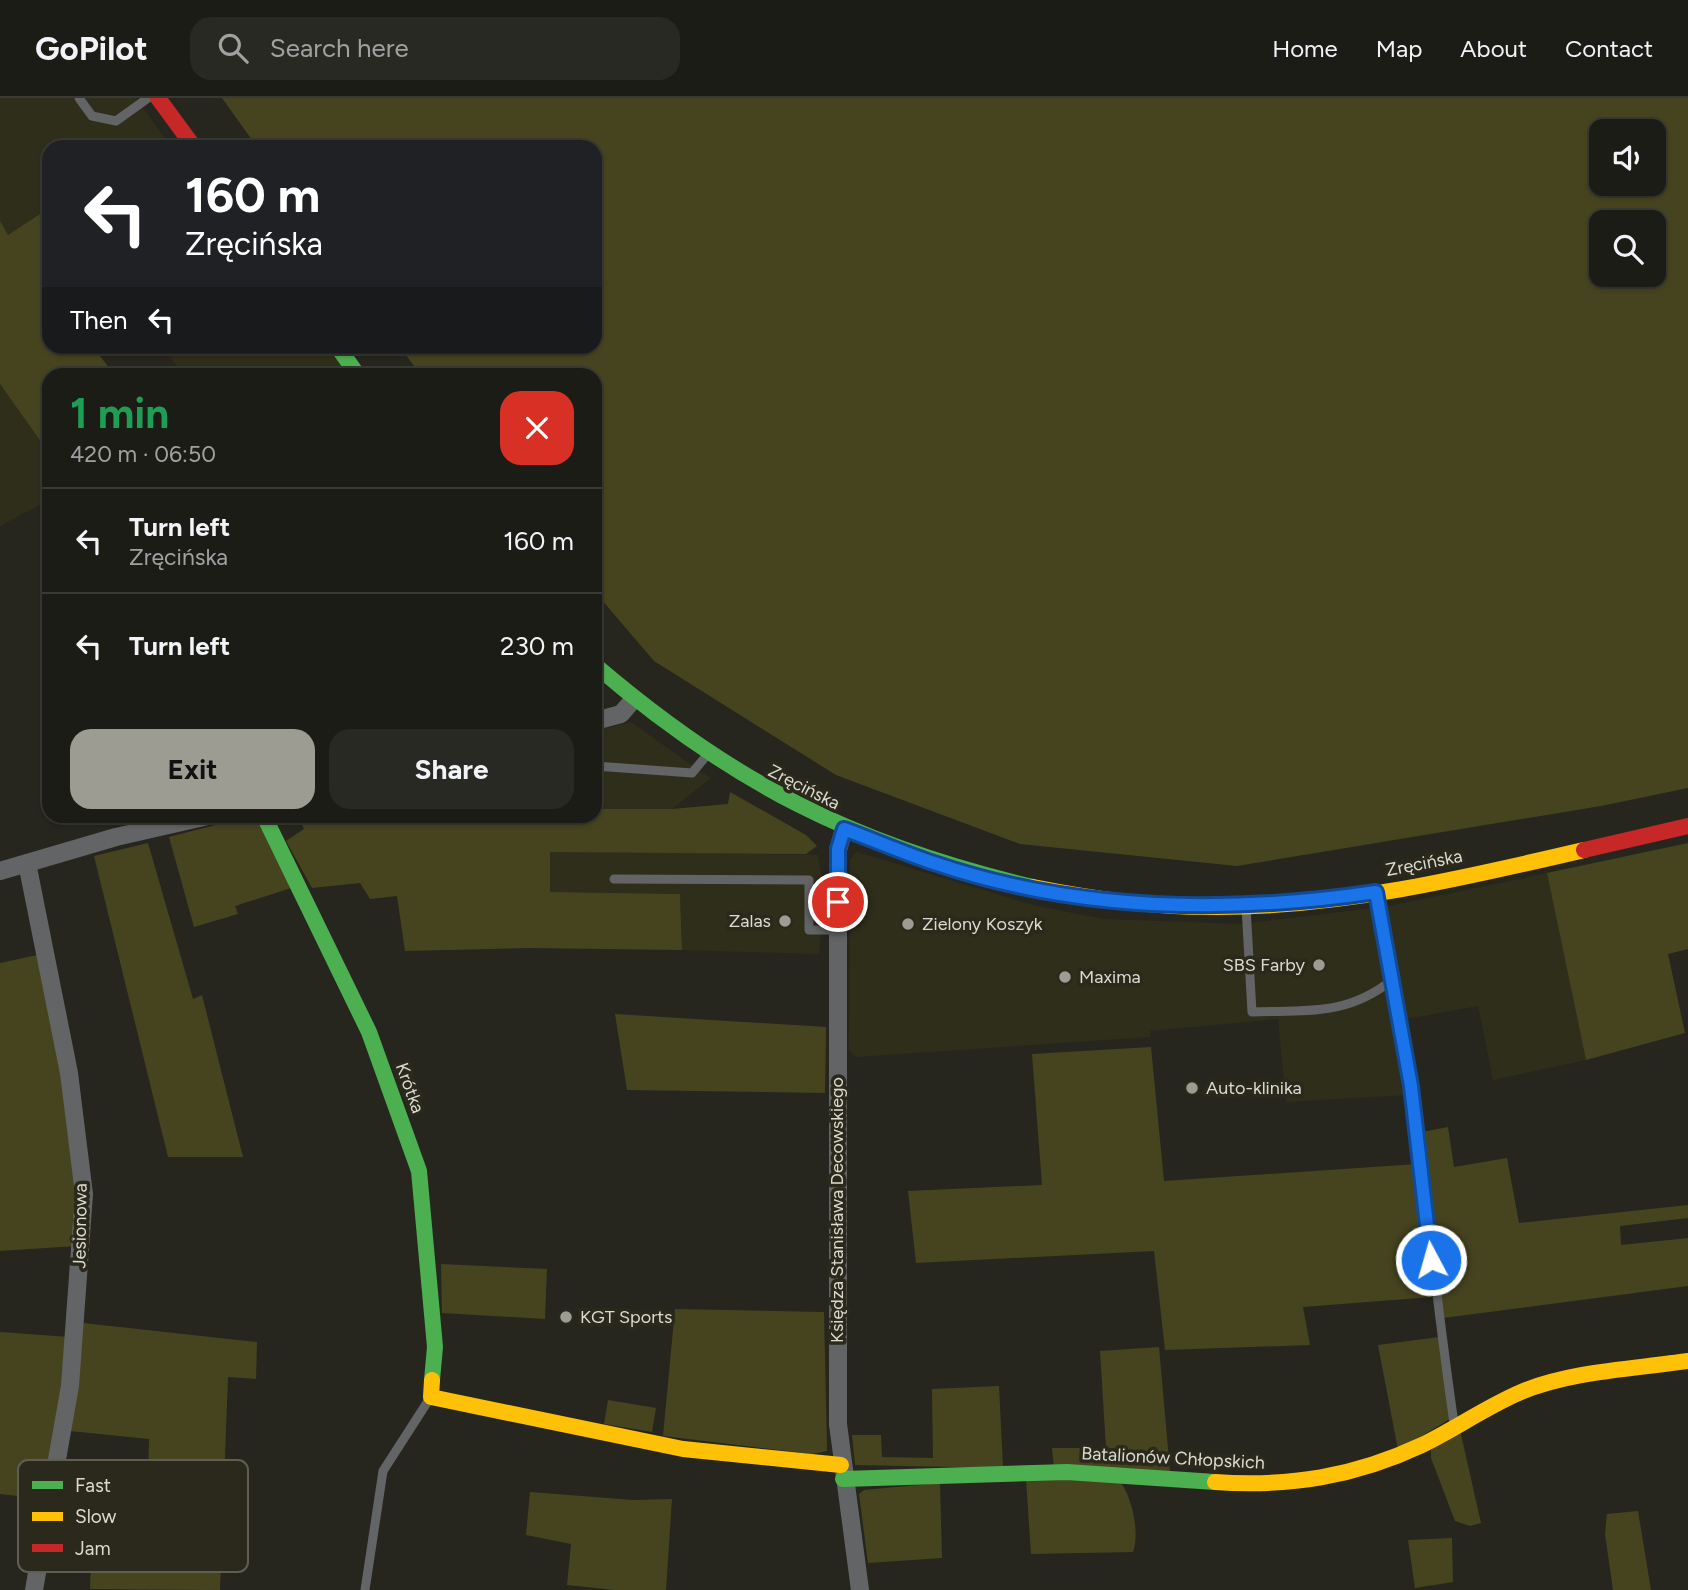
<!DOCTYPE html>
<meta charset="utf-8">
<style>
body{margin:0;font-family:Figtree,sans-serif;background:#292923;color:#f1f3f6;height:100vh;display:flex;flex-direction:column;font-size:26px;white-space:nowrap}
*{box-sizing:border-box;margin:0}
p{font-size:23px;color:#a0a1a1}
.icon{flex:none;width:38px;height:38px;fill:none;stroke:currentColor;stroke-width:2;stroke-linecap:round;stroke-linejoin:round}
.map{position:relative;flex:1;overflow:hidden}
.panel{position:absolute;left:42px;top:270px;width:560px;height:455px;display:flex;flex-direction:column;background:#1c1c16;border-radius:21px;box-shadow:0 2px 5px #0004,0 0 0 2px #3a3a35}
.panel>*{flex:none}
.hud{position:absolute;left:42px;top:42px;width:560px;height:214px;border-radius:21px;box-shadow:0 2px 5px #0004,0 0 0 2px #3a3a35;background:#202124;color:#fff;overflow:hidden}
.fabs{position:absolute;left:1589px;top:21px;display:grid;gap:14px}
.fabs a{display:grid;place-items:center;width:77px;height:77px;border-radius:14px;background:#1c1c16;box-shadow:0 2px 5px #0004,0 0 0 2px #3a3a35;font-size:35px}
.pin{position:absolute;display:grid;place-items:center;width:60px;height:60px;color:#fff;margin:-30px;border:4px solid #fff;border-radius:50%;box-shadow:0 2px 7px #0007}
.me{position:absolute;width:77px;margin:-38px;rotate:354deg;stroke-linejoin:round;filter:drop-shadow(0 0 5px #0008)}
.turn{display:flex;align-items:center;gap:24px;height:147px;padding:0 28px;font-size:32px}
.turn .icon{width:91px;height:91px;stroke-width:2.5}
.turn b{display:block;font-size:49px;line-height:60px}
.then{display:flex;align-items:center;height:66px;padding:0 28px;background:#0003;gap:14px;font-size:26px}
.round{display:grid;place-items:center;flex:none;width:74px;height:74px;border-radius:21px;background:#292923}
.summary{display:flex;align-items:center;justify-content:space-between;height:119px;padding:0 28px}
h1{font-size:42px;font-weight:700;line-height:52px;color:#1e9e55}
.primary-button{display:flex;gap:14px;margin-top:auto;padding:14px 28px}
.primary-button a{flex:1;height:80px;border-radius:21px;background:#9c9c93;color:#111;font-size:28px;font-weight:700;line-height:80px;text-align:center}
.primary-button a+a{background:#292923;color:#f1f3f6}
ul{padding:0;list-style:none}
li{display:flex;align-items:center;gap:21px;height:105px;padding:0 28px;border-top:2px solid #3a3a35}
li div{flex:1}
li b{display:block;font-size:26px}
li em{font-style:normal}
header{display:flex;align-items:center;gap:42px;box-sizing:border-box;height:98px;padding:0 35px;background:#1c1c16;border-bottom:2px solid #3a3a35}
header strong{font-size:33px}
nav{display:flex;gap:38px;margin-inline-start:auto;font-size:24px}
.search{width:490px;height:63px;background:#292923;display:flex;align-items:center;gap:18px;box-sizing:border-box;padding:0 24px;border-radius:21px;color:#a0a1a1;font-size:26px}
.map>svg:first-child{display:block}
</style>
<header>
<strong>GoPilot</strong>
<div class="search"><svg class="icon" aria-label="search" viewBox="0 0 24 24"><circle cx="10" cy="10" r="6"/><path d="M15 15l6 6"/></svg>Search here</div>
<nav><a>Home</a><a>Map</a><a>About</a><a>Contact</a></nav>
</header>
<div class="map">
<svg width="1688" height="1492" viewBox="0 0 1688 1492">
<rect width="100%" height="100%" fill="#26261e"/>
<g fill="#2f2e1b">
<path d="M0 0H136L171 49H49V110L8 137 0 123Z"/>
<path d="M164 249H337L357 276H182Z"/>
<path d="M0 286 49 355V402L0 428Z"/>
<path d="M631 624 687 664 711 680 672 711H595V633Z"/>
<path d="M550 753 818 757 824 794 819 856 682 852 680 796 550 794Z"/>
<path d="M857 754 1033 807 1103 821 1242 826 1389 808 1547 775 1586 962 1493 982 1478 908 1395 923 1407 997 1286 1004 1278 921 1150 933V939L856 959 849 952 850 761Z"/>
</g>
<g fill="#46441f" fill-rule="evenodd">
<path d="M222 0H1688V690L1601 708 1237 768 1020 746 836 677 654 563 595 494V276H420L400 249 595 248V49H257ZM1601 33H1654V86H1601ZM1601 124H1654V177H1601Z"/>
<path d="M49 110V165L46 168 49 173V248L93 249 114 276H49V355L0 286V123L8 137Z"/>
<path d="M730 694 806 737 817 748 806 756 550 754V794L680 796 682 852 529 850 405 853 397 798 370 801 360 785 312 790 286 743 304 731 298 718H595V711H672L728 706Z"/>
<path d="M250 718 257 722 291 790 235 808 238 816 194 829 169 739Z"/>
<path d="M148 745 193 901 202 897 243 1059H168L94 758Z"/>
<path d="M1688 745V851L1668 856 1685 935 1586 962 1547 775Z"/>
<path d="M42 856C58 951 85 1052 76 1148L0 1153V865Z"/>
<path d="M615 916 826 929 825 995 627 992Z"/>
<path d="M1151 949 1164 1083 1417 1066 1432 1199 1303 1209 1310 1247 1165 1252 1154 1153 916 1165 908 1093 1042 1087 1032 956Z"/>
<path d="M1448 1029 1454 1069 1507 1060 1519 1125 1688 1107V1120L1620 1128 1621 1147 1688 1140V1188L1443 1220 1422 1034Z"/>
<path d="M441 1166 547 1171 545 1221 442 1215Z"/>
<path d="M675 1211 824 1214 827 1353 812 1356 663 1338Z"/>
<path d="M83 1225 257 1244 256 1281 228 1279 220 1492 90 1491 93 1412 147 1419 149 1341 70 1333Z"/>
<path d="M0 1234 69 1239 46 1401 0 1396Z"/>
<path d="M1439 1239 1450 1321 1398 1352 1378 1247Z"/>
<path d="M1159 1249 1170 1373 1054 1370 1052 1350H1106L1100 1253Z"/>
<path d="M999 1288 1003 1370 855 1367 852 1337H881L882 1359 933 1360 932 1291Z"/>
<path d="M608 1302 656 1310 652 1334 604 1326Z"/>
<path d="M1460 1332 1481 1425 1470 1428 1455 1423 1431 1360V1352Z"/>
<path d="M1026 1381 1119 1382C1132 1398 1140 1435 1133 1454L1031 1456Z"/>
<path d="M940 1385 942 1460 868 1465 859 1396 864 1392Z"/>
<path d="M530 1394 633 1402 672 1401 666 1492H615L567 1487 571 1446 526 1437Z"/>
<path d="M1638 1413 1651 1492H1613L1605 1436 1607 1416Z"/>
<path d="M1452 1440 1453 1484 1415 1490 1408 1442Z"/>
</g>
<g fill="none" stroke-linecap="round" stroke-linejoin="round">
<g stroke="#636465" stroke-width="9">
<path d="M79 0 92 18 116 23 148 0"/>
<path d="M595 668 692 675 707 657"/>
<path d="M614 781 809 782V832H837"/>
<path d="M1377 795C1416 969 1428 1149 1454 1325"/>
<path d="M1246 809 1252 914C1307 912 1347 918 1392 882"/>
<path d="M365 1492 383 1373 430 1300"/>
</g>
<g stroke="#636465" stroke-width="18">
<path d="M595 623 621 616 633 602"/>
<path d="M844 731 838 752V1326L860 1492"/>
<path d="M27 765 69 975 84 1096 70 1288 34 1492"/>
<path d="M0 773 116 739 208 718"/>
</g>
<g stroke="#4caf50" stroke-width="16">
<path d="M337 248 357 276"/>
<path d="M595 567C734 686 855 747 1033 789"/>
<path d="M264 718 369 934 419 1073 435 1249 432 1282"/>
<path d="M843 1381 1067 1374 1215 1384"/>
</g>
<g stroke="#ffc107" stroke-width="16">
<path d="M1033 789C1093 801 1156 810 1217 809 1341 809 1464 780 1584 752"/>
<path d="M432 1282 431 1299 683 1351 841 1367"/>
<path d="M1215 1384C1289 1389 1354 1379 1422 1347 1455 1331 1486 1309 1521 1294 1571 1273 1634 1271 1688 1263"/>
</g>
<g stroke="#c62828" stroke-width="16">
<path d="M158 0 194 49"/>
<path d="M1584 752 1688 728"/>
</g>
</g>
<g fill="none" stroke-linecap="round" stroke-linejoin="round">
<defs>
<path id="route" d="M838 804V751L844 731C874 742 904 755 934 765 1078 814 1228 816 1376 794L1411 988 1431 1162"/>
</defs>
<use href="#route" stroke="#114b97" stroke-width="18"/>
<use href="#route" stroke="#1a73e8" stroke-width="12"/>
</g>
<g fill="#9c9c93" stroke="#2a291b" stroke-width="2.5">
<circle cx="785" cy="823" r="7"/>
<circle cx="908" cy="826" r="7"/>
<circle cx="1319" cy="867" r="7"/>
<circle cx="1065" cy="879" r="7"/>
<circle cx="1192" cy="990" r="7"/>
<circle cx="566" cy="1219" r="7"/>
</g>
<g text-anchor="middle" stroke-width="7" stroke-linejoin="round" paint-order="stroke">
<g font-size="18" fill="#dbdbd2" stroke="#2a291b">
<text transform="translate(804 689) rotate(27)" y="6">Zręcińska</text>
<text transform="translate(1424 765) rotate(-11)" y="6">Zręcińska</text>
<text transform="translate(410 990) rotate(70)" y="6">Krótka</text>
<text transform="translate(837 1112) rotate(-90)" y="6">Księdza Stanisława Decowskiego</text>
<text transform="translate(80 1128) rotate(-89)" y="6">Jesionowa</text>
<text transform="translate(1173 1360) rotate(3)" y="6">Batalionów Chłopskich</text>
</g>
<g font-size="18" fill="#dbdbd2" stroke="#2a291b" text-anchor="start">
<text x="771" y="829" text-anchor="end">Zalas</text>
<text x="922" y="832">Zielony Koszyk</text>
<text x="1305" y="873" text-anchor="end">SBS Farby</text>
<text x="1079" y="885">Maxima</text>
<text x="1206" y="996">Auto-klinika</text>
<text x="580" y="1225">KGT Sports</text>
</g>
</g>
<rect x="18" y="1362" width="230" height="112" rx="10" fill="#2a291b" stroke="#5f5e52" stroke-width="2"/>
<rect x="32" y="1383" width="31" height="8" fill="#4caf50"/>
<rect x="32" y="1414" width="31" height="9" fill="#ffc107"/>
<rect x="32" y="1446" width="31" height="8" fill="#c62828"/>
<g font-size="19" fill="#dbdbd2">
<text x="75" y="1394">Fast</text>
<text x="75" y="1425">Slow</text>
<text x="75" y="1457">Jam</text>
</g>
</svg>
<div class="fabs">
<a><svg class="icon" aria-label="sound" viewBox="0 0 24 24"><path d="M4 9h4l5-4v14l-5-4H4zM17 9q2 3 0 6"/></svg></a>
<a><svg class="icon" aria-label="search" viewBox="0 0 24 24"><circle cx="10" cy="10" r="6"/><path d="M15 15l6 6"/></svg></a>
</div>
<div class="pin" style="left:838px;top:804px;background:#d93025"><svg class="icon" aria-label="arrive" viewBox="0 0 24 24"><path d="M6 21V4h12l-3 4 3 4H6"/></svg></div>
<svg class="me" style="left:1431px;top:1162px" viewBox="-20 -20 40 40"><circle r="17" fill="#1a73e8" stroke="#fff" stroke-width="3"/><path d="M0-11L8 9 0 5-8 9z" fill="#fff"/></svg>
<div class="hud">
<div class="turn"><svg class="icon" aria-label="left" viewBox="0 0 24 24"><path d="M17 20v-9H6M10 6l-5 5 5 5"/></svg><div><b>160 m</b>Zręcińska</div></div>
<div class="then">Then<svg class="icon" aria-label="left" viewBox="0 0 24 24"><path d="M17 20v-9H6M10 6l-5 5 5 5"/></svg></div>
</div>
<section class="panel">
<div class="summary"><div><h1>1 min</h1><p>420 m · 06:50</p></div><a class="round" style="background:#d93025;color:#fff"><svg class="icon" aria-label="close" viewBox="0 0 24 24"><path d="M6 6l12 12M18 6L6 18"/></svg></a></div>
<ul>
<li><svg class="icon" aria-label="left" viewBox="0 0 24 24"><path d="M17 20v-9H6M10 6l-5 5 5 5"/></svg><div><b>Turn left</b><p>Zręcińska</p></div><em>160 m</em></li>
<li><svg class="icon" aria-label="left" viewBox="0 0 24 24"><path d="M17 20v-9H6M10 6l-5 5 5 5"/></svg><div><b>Turn left</b></div><em>230 m</em></li>
</ul>
<div class="primary-button"><a>Exit</a><a>Share</a></div>
</section>
</div>
